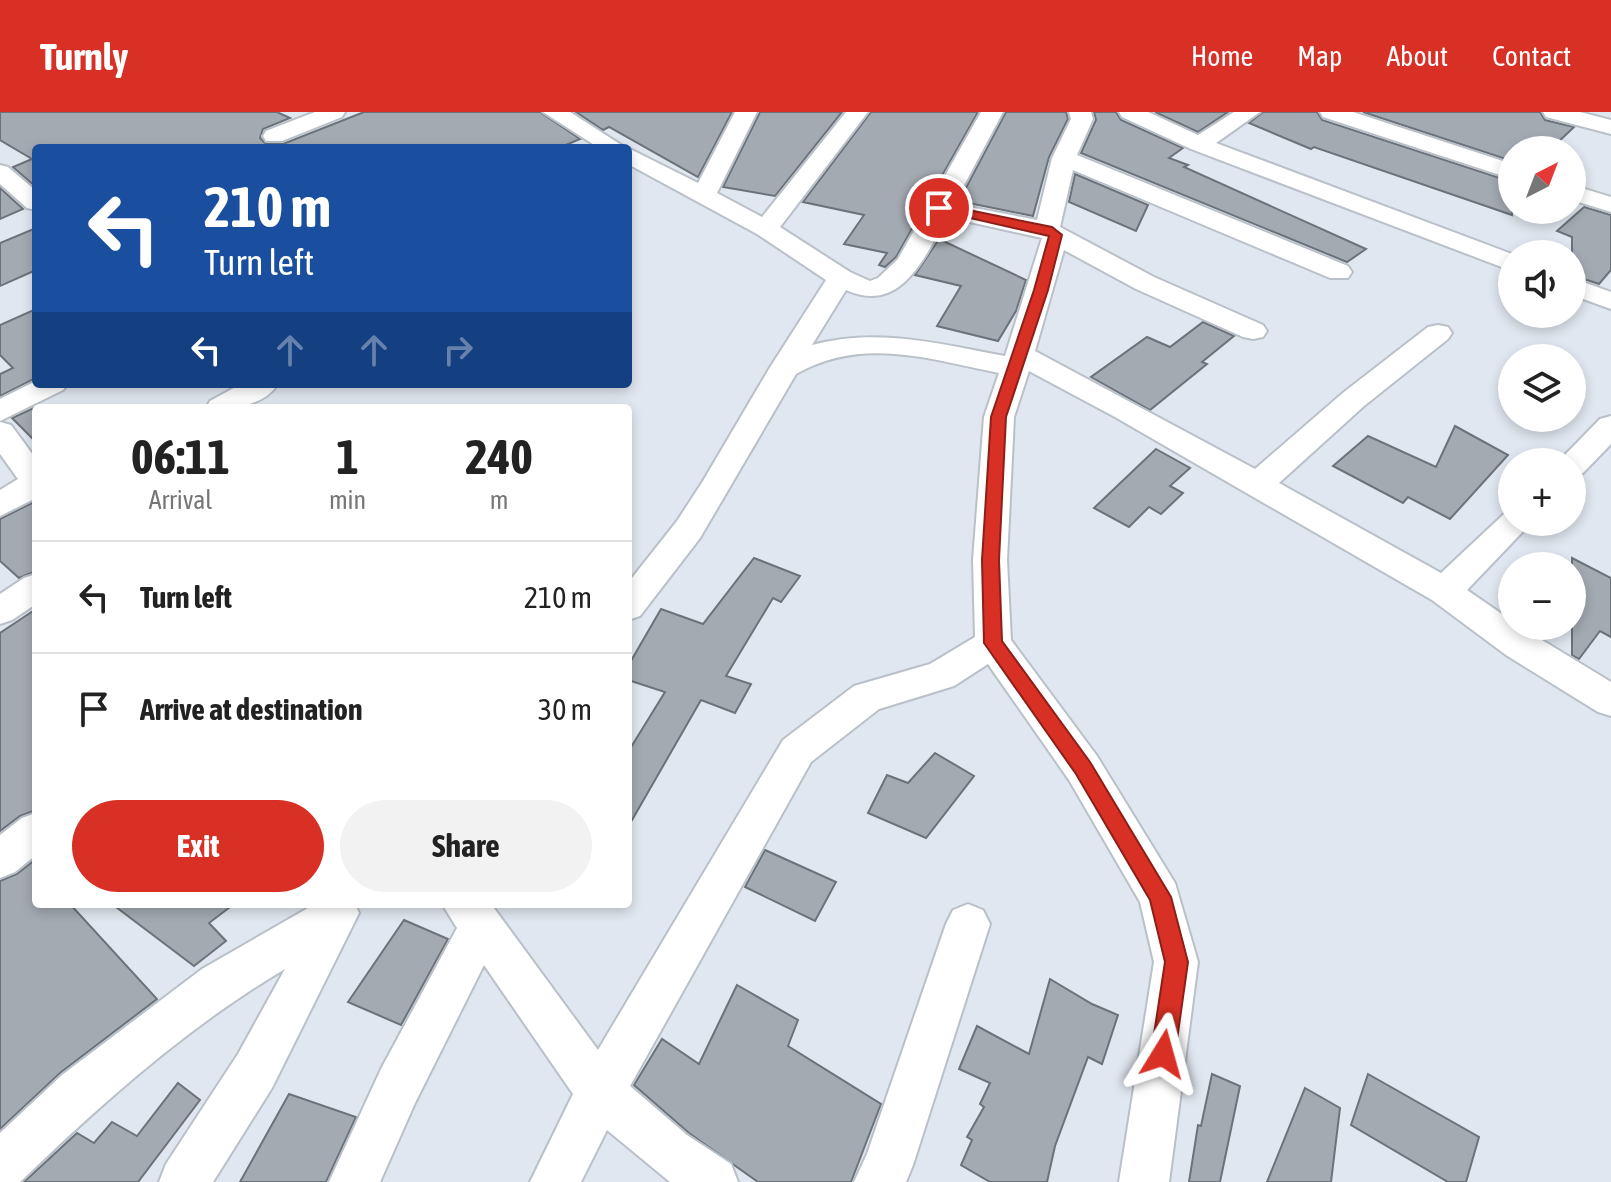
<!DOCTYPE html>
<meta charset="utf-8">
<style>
body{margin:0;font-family:"Asap Condensed",sans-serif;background:#f2f2f2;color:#222;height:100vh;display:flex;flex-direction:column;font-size:30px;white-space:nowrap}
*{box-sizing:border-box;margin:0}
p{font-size:26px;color:#767676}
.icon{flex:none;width:44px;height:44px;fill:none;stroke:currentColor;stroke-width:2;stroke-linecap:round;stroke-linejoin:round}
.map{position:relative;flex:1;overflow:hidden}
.details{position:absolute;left:32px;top:292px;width:600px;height:504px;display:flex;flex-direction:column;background:#fff;border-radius:8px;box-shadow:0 4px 12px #0003}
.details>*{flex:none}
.guide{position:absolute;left:32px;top:32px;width:600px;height:244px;border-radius:8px;box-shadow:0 4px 12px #0003;background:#1a4fa0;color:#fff;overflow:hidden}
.needle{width:52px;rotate:42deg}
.tools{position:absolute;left:1498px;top:24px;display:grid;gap:16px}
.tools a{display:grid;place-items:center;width:88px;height:88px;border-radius:50%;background:#fff;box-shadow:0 4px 12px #0003;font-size:40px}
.pin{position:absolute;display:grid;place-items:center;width:68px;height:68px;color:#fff;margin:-34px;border:4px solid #fff;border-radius:50%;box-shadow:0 2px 8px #0007}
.me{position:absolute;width:88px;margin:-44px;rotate:8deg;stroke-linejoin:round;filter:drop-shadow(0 0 6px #0008)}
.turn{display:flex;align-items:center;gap:28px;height:168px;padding:0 40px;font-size:36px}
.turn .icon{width:104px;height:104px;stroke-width:2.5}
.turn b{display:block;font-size:56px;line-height:68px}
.lanes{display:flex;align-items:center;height:76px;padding:0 40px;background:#0003;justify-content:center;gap:40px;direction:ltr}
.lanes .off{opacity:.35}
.eta{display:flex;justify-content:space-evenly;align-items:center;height:136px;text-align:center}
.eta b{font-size:48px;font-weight:700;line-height:56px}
.button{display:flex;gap:16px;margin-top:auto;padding:16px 40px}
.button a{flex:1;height:92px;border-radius:48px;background:#d93025;color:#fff;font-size:32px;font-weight:700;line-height:92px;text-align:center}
.button a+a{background:#f2f2f2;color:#222}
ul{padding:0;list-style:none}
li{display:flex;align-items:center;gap:24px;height:112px;padding:0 40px;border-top:2px solid #e0e0e0}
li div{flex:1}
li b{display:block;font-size:30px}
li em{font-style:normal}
header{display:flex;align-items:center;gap:48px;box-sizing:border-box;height:112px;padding:0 40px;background:#d93025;color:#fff}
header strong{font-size:38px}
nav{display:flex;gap:44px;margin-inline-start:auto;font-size:28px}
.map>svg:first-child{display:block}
</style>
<header>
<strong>Turnly</strong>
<nav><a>Home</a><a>Map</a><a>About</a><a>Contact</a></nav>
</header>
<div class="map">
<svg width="1611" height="1070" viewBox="0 0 1611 1070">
<rect width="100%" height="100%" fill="#e1e7f0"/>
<g fill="#a4aab2" stroke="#6c7279" stroke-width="2">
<path d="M0 0H277L290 6 263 17 260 26 266 32H283L364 0H540L580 27 559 36H36V75L13 55 32 47 0 28Z"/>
<path d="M576 0H732L698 65 609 15 603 18Z"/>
<path d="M760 0H842L775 84 723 75Z"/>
<path d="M871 0H978L896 145 885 155 879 153 887 141 844 132 864 103 803 90Z"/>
<path d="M1006 0H1066L1068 7 1049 45 1033 104 959 89Z"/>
<path d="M1094 0H1116L1121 8 1183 36 1169 46 1188 53 1184 55 1366 137 1347 150 1081 41 1096 8Z"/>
<path d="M1155 0H1228L1198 20Z"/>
<path d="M1263 0H1317L1322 8 1512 70V103L1314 35 1311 37 1249 11Z"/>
<path d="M1363 0H1540L1545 8 1574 15 1554 34 1548 31 1539 38H1512V49Z"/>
<path d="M1075 62 1148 93 1136 119 1069 90Z"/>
<path d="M0 76 23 97 0 107Z"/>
<path d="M1584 95 1611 103V158L1599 172 1572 163V125L1557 119Z"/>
<path d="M36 116V158L0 174V131Z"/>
<path d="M939 127 1026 168 1016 199 998 229 937 214 961 174 915 163Z"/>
<path d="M36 197V266L0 284V262L13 256 0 243V213Z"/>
<path d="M1203 210 1234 224 1202 250 1207 252 1150 298 1091 265 1147 225 1170 235Z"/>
<path d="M36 295V330L12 306Z"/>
<path d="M1455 314 1508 343 1450 407 1408 385 1403 391 1333 354 1368 324 1436 355Z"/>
<path d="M1156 337 1190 356 1170 374 1183 381 1161 402 1149 395 1129 415 1094 396Z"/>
<path d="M36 389V459L19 466 0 449V407Z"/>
<path d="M754 446 800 464 781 490 773 486 726 564 751 572 735 601 701 588 628 715V640L665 580 628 568V554L661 497 703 512Z"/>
<path d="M1572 446 1611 466V525L1600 519 1579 547 1572 543Z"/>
<path d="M36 497V698L20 704 0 719V521Z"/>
<path d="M935 641 974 664 926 726 868 701 887 663 908 671Z"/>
<path d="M765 738 836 770 815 809 745 775Z"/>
<path d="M36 747V792H70L157 887 60 961 0 1017V769L17 762Z"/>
<path d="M112 792H234L209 811 226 829 194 854Z"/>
<path d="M404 808 448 827 401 913 348 890Z"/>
<path d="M1050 867 1092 892 1118 903 1102 952 1088 945 1055 1034 1047 1070H990L961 1053 972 1028 967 1025 984 995 980 992 990 971 959 957 977 914 1029 942Z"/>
<path d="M737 873 798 908 788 934 881 992 851 1070H758L689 1021 634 973 662 927 699 952Z"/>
<path d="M1212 962 1240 974 1220 1070H1189L1198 1013 1201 1014Z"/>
<path d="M1368 962 1479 1025 1466 1070H1448L1351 1013Z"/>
<path d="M178 971 200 988 138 1070H24L77 1021 94 1031 112 1010 137 1024Z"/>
<path d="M1305 976 1340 996 1331 1070H1267Z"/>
<path d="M289 982 356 1005 326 1070H240Z"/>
</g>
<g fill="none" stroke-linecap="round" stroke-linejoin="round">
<defs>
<g id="street">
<path d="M315 0H345L342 5 282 29H266L263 24 266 19Z"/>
<path d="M543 0H570L626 36H599Z"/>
<path d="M735 0H757L717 81 762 105 846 0H868L780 115 850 160 870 169 878 166 898 147 981 0H1003L954 92 1037 108 1052 46 1071 7 1069 0H1091L1093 7 1077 43 1348 154 1352 160 1348 166H1330L1073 58 1060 115 1154 165 1263 213 1267 219 1263 225 1253 227 1243 225 1136 177 1064 138 1035 239 1255 357 1344 280 1428 215 1438 213 1448 215 1452 221 1448 227 1364 294 1279 371 1441 461 1504 402 1512 400V410H1532L1467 478 1512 509V514H1519L1611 570V604L1598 600 1506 543 1432 488 1115 305 1029 259 1014 305 1007 448 1011 528 1097 644 1175 771 1198 850 1169 1070H1119L1154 850 1140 790 1069 668 988 552 954 574 879 597 811 650 630 974 687 1023 731 1052 738 1070H670L607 1018 581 1070H530L573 982 484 853 415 991 380 1070H329L381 957 457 816 442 792H491L598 938 783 628 854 574 930 552 975 525 973 448 984 305 999 261C929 247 862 224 796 262L700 426 640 504 628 508V471L677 409 703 369 769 257 826 168 757 122 628 52V36L698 71ZM947 105 1042 126 1005 244C941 232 877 215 812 233L846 178C901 203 925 145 947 105Z"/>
<path d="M1119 0H1148L1198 23 1234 0H1260L1216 31 1512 142V159L1191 37 1122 5Z"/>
<path d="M1320 0H1353L1512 52V67L1323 5Z"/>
<path d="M1543 0H1580L1611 8V22L1546 5Z"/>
<path d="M0 53 8 55 36 79V98L27 96 0 72Z"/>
<path d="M1572 73 1611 85V100L1572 88Z"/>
<path d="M1572 166 1611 180V197L1572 183Z"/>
<path d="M36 269V272H68L63 278 0 309V287Z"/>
<path d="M241 272H278C262 296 232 296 206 296L210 289Z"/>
<path d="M1611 304V332L1583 361 1572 365V350H1559L1561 347 1600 307Z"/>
<path d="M0 310 11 313 36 347V386L0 404V378L18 367 0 342Z"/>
<path d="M36 462V492L12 508 0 512V482L24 466Z"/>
<path d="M36 701V743L15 760 0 766V723L22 706Z"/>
<path d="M315 792H355L359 801 272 976 213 1070H159L166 1052 238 942 285 857C187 915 102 991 20 1070H0V1021L62 963 202 857Z"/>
<path d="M968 792 983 798 990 812 913 1053 906 1070H854L867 1042 946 812 953 798Z"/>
</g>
</defs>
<use href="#street" stroke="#b9c0c8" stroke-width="4"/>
<use href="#street" fill="#fff" fill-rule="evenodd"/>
</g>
<path fill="#d93025" stroke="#8d1f18" stroke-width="2" d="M939 92 1052 115 1062 123 1048 178 1006 305 999 448 1002 529 1090 650 1171 785 1188 850 1175 942 1171 950 1163 954 1155 950 1151 942 1165 850 1150 788 1076 662 984 531 982 448 991 305 1034 178 1049 124 935 98V93Z"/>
</svg>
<div class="tools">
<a><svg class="needle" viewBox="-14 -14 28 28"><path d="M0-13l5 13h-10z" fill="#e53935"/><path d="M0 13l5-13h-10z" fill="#767676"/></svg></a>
<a><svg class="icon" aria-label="sound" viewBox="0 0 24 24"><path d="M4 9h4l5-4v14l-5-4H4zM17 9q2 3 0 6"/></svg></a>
<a><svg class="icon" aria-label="layers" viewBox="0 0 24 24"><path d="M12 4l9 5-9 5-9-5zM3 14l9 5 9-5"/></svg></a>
<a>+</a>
<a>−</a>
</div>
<div class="pin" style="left:939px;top:96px;background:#d93025"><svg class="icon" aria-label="arrive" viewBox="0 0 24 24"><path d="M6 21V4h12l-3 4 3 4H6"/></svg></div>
<svg class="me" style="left:1163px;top:942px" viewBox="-20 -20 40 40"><path d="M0-17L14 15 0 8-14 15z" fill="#d93025" stroke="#fff" stroke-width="4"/></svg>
<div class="guide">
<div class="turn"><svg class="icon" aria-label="left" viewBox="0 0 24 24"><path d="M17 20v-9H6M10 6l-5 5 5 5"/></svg><div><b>210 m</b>Turn left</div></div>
<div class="lanes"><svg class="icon" aria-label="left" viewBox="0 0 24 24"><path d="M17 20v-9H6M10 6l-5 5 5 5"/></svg><svg class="icon off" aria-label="ahead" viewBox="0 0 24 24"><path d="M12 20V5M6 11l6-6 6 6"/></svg><svg class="icon off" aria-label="ahead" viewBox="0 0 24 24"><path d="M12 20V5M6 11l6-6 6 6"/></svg><svg class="icon off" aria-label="right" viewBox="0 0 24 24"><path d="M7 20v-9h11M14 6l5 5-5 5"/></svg></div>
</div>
<section class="details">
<div class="eta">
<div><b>06:11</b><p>Arrival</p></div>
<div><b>1</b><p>min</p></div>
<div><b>240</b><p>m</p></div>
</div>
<ul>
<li><svg class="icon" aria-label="left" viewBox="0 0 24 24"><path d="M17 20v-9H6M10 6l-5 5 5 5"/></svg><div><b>Turn left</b></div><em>210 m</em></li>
<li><svg class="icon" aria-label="arrive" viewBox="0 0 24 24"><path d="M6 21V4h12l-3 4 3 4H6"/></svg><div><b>Arrive at destination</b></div><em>30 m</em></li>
</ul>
<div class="button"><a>Exit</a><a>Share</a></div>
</section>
</div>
